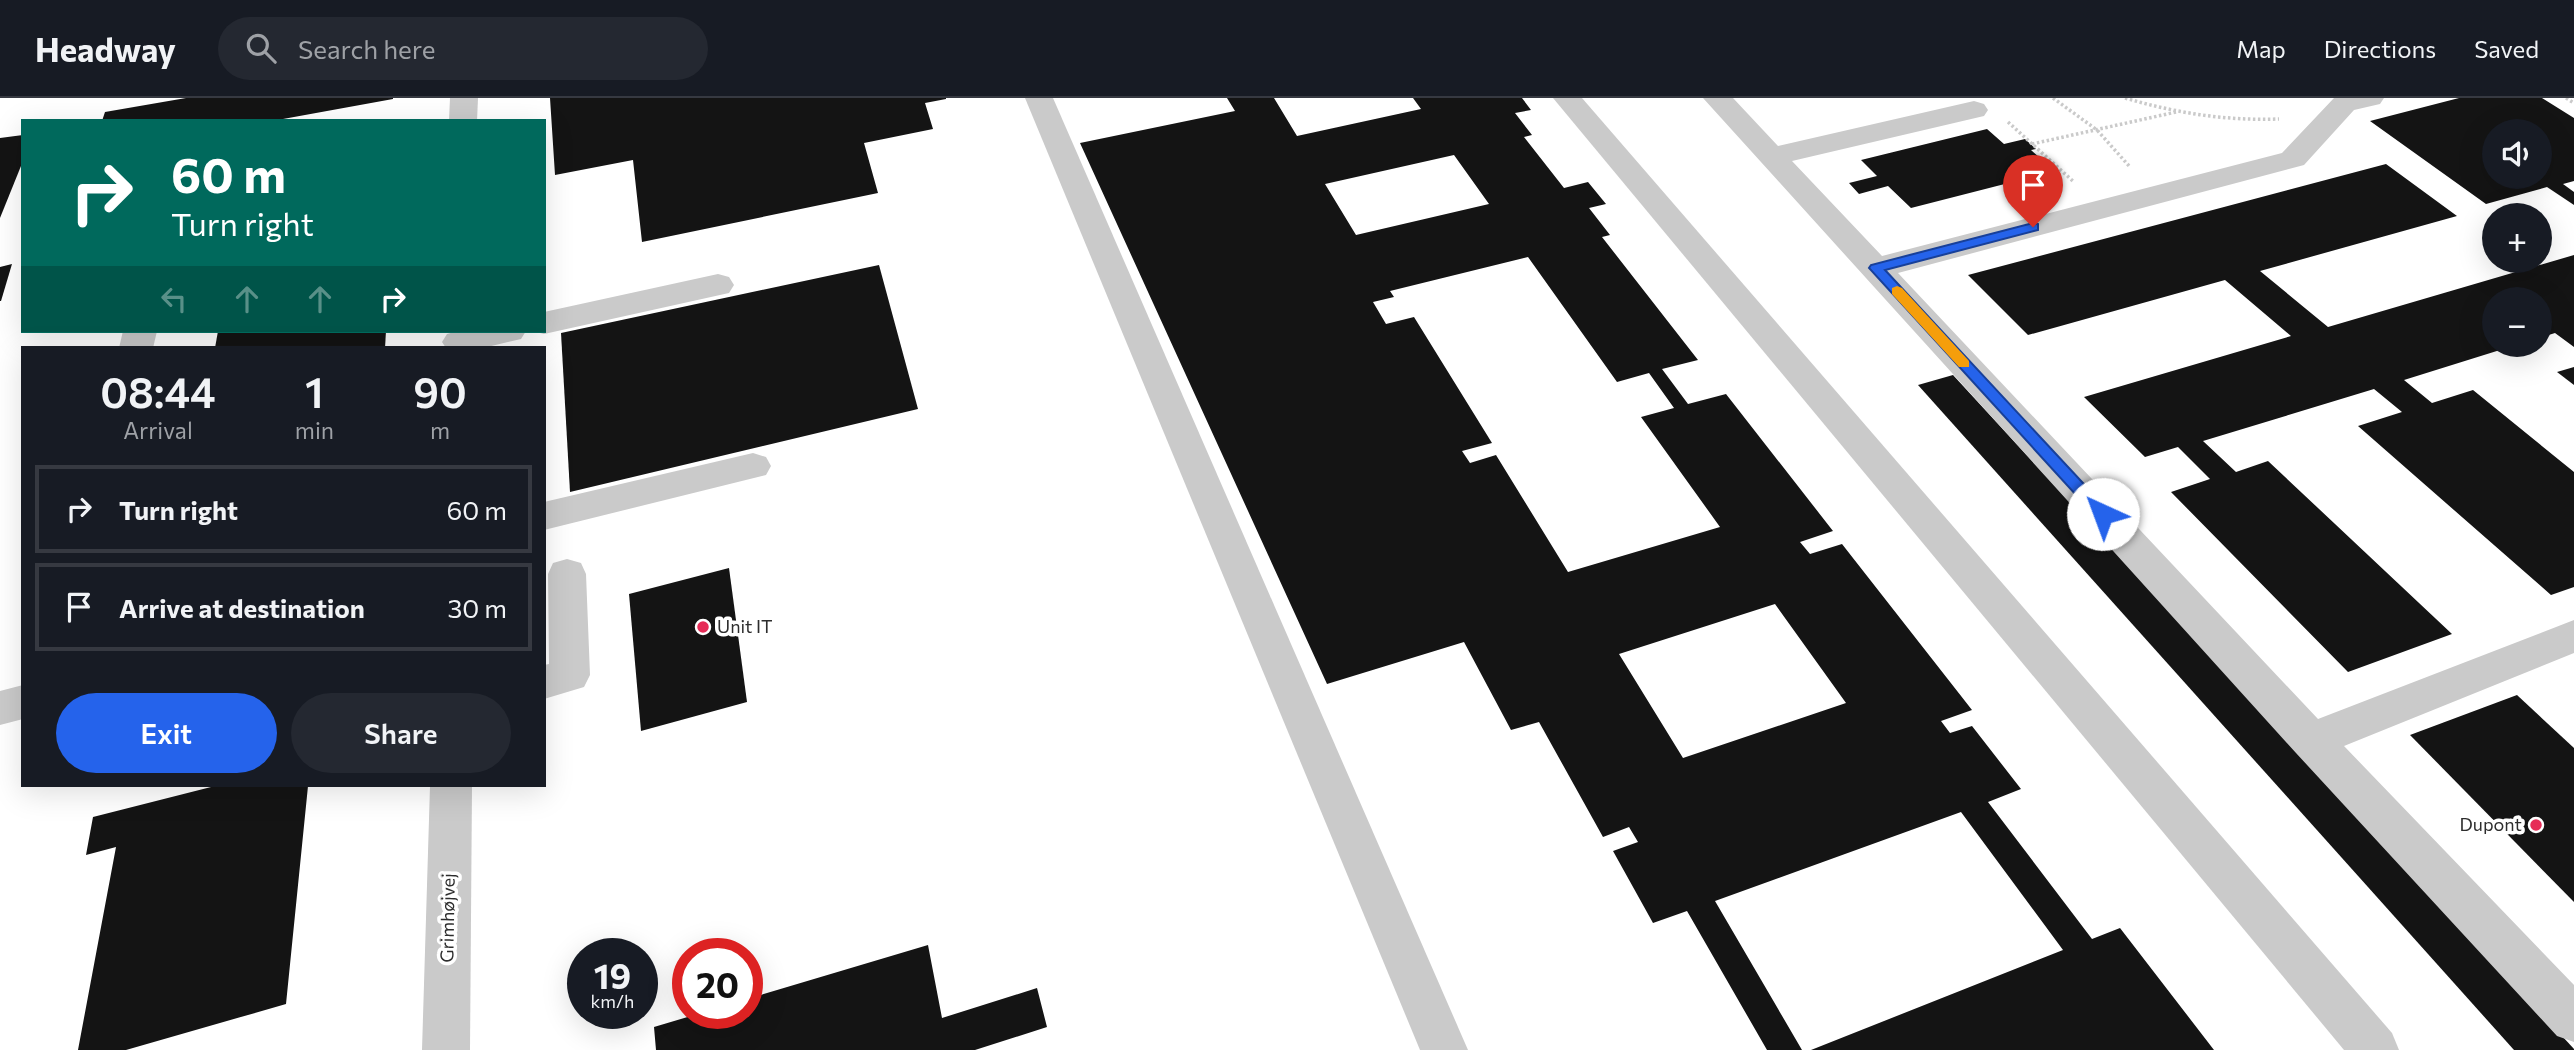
<!DOCTYPE html>
<meta charset="utf-8">
<style>
body{margin:0;font-family:Commissioner,sans-serif;background:#242831;color:#f1f3f6;height:100vh;display:flex;flex-direction:column;font-size:26px;white-space:nowrap}
*{box-sizing:border-box;margin:0}
p{font-size:23px;color:#9ea1a6}
.icon{flex:none;width:38px;height:38px;fill:none;stroke:currentColor;stroke-width:2;stroke-linecap:round;stroke-linejoin:round}
.map{position:relative;flex:1;overflow:hidden}
.sheet{position:absolute;left:21px;top:248px;width:525px;height:441px;display:flex;flex-direction:column;background:#171b24;border-radius:0px;box-shadow:0 7px 28px #0002}
.sheet>*{flex:none}
.guide{position:absolute;left:21px;top:21px;width:525px;height:214px;border-radius:0px;box-shadow:0 7px 28px #0002;background:#00695c;color:#fff;overflow:hidden}
.fabs{position:absolute;left:2482px;top:21px;display:grid;gap:14px}
.fabs a{display:grid;place-items:center;width:70px;height:70px;border-radius:50%;background:#171b24;box-shadow:0 7px 28px #0002;font-size:35px}
.speed{position:absolute;left:567px;top:840px;display:flex;gap:14px;font-size:35px;font-weight:700;text-align:center}
.speed>*{display:grid;place-content:center;width:91px;height:91px;border-radius:50%;background:#171b24;box-shadow:0 7px 28px #0002;line-height:1}
.speed small{font-size:18px;font-weight:400}
.speed .limit{border:10px solid #d22;background:#fff;color:#111}
.pin{position:absolute;display:grid;place-items:center;width:60px;height:60px;color:#fff;margin:-72px -30px;border-radius:50% 50% 50% 0;rotate:-45deg;box-shadow:0 0 7px #0007}
.pin .icon{rotate:45deg}
.me{position:absolute;width:77px;margin:-38px;rotate:317deg;stroke-linejoin:round;filter:drop-shadow(0 0 5px #0008)}
.turn{display:flex;align-items:center;gap:24px;height:147px;padding:0 35px;font-size:32px}
.turn .icon{width:91px;height:91px;stroke-width:2.5}
.turn b{display:block;font-size:49px;line-height:60px}
.lanes{display:flex;align-items:center;height:66px;padding:0 35px;background:#0003;justify-content:center;gap:35px;direction:ltr}
.lanes .off{opacity:.35}
.eta{display:flex;justify-content:space-evenly;align-items:center;height:119px;text-align:center}
.eta b{font-size:42px;font-weight:600;line-height:49px}
.button{display:flex;gap:14px;margin-top:auto;padding:14px 35px}
.button a{flex:1;height:80px;border-radius:42px;background:#2563eb;color:#fff;font-size:28px;font-weight:600;line-height:80px;text-align:center}
.button a+a{background:#242831;color:#f1f3f6}
ul{padding:0;list-style:none}
li{display:flex;align-items:center;gap:21px;height:88px;margin:0 14px 10px;padding:0 21px;border:4px solid #363941;border-radius:0px}
li div{flex:1}
li b{display:block;font-size:26px}
li em{font-style:normal}
header{display:flex;align-items:center;gap:42px;box-sizing:border-box;height:98px;padding:0 35px;background:#171b24;border-bottom:2px solid #363941}
header strong{font-size:33px}
nav{display:flex;gap:38px;margin-inline-start:auto;font-size:24px}
.search{width:490px;height:63px;background:#242831;display:flex;align-items:center;gap:18px;box-sizing:border-box;padding:0 24px;border-radius:38px;color:#9ea1a6;font-size:26px}
.map>svg:first-child{display:block}
</style>
<header>
<strong>Headway</strong>
<div class="search"><svg class="icon" aria-label="search" viewBox="0 0 24 24"><circle cx="10" cy="10" r="6"/><path d="M15 15l6 6"/></svg>Search here</div>
<nav><a>Map</a><a>Directions</a><a>Saved</a></nav>
</header>
<div class="map">
<svg width="2574" height="952" viewBox="0 0 2574 952">
<rect width="100%" height="100%" fill="#fff"/>
<g fill="#141414" fill-rule="evenodd">
<path d="M186 0H393V1L272 23H102L105 14Z"/>
<path d="M550 0H946V1L925 5 933 31 864 45 878 95 642 144 633 62 555 77Z"/>
<path d="M1227 0H1274L1297 38 1421 11 1413 0H1522L1531 12 1515 15 1532 37 1524 39 1564 90 1588 84 1606 106 1589 110 1610 137 1602 139 1698 262 1662 271 1688 306 1726 296 1833 433 1800 444 1810 456 1842 446 1972 612 1941 623 1950 635 1972 628 2021 691 1988 704 2092 841 2120 830 2214 952H1811L2063 852 1961 714 1715 803 1802 952H1767L1687 813 1653 825 1613 753 1638 744 1629 729 1603 739 1539 624 1511 632 1464 544 1327 586 1080 45 1235 13ZM1454 57 1489 106 1356 137 1325 86ZM1528 159 1617 284 1649 275 1674 310 1641 319 1720 429 1568 474 1496 357 1470 365 1462 353 1492 345 1414 219 1386 226 1373 204 1394 199 1390 193ZM1775 506 1846 605 1683 660 1619 556Z"/>
<path d="M2459 0H2542L2574 20V83L2563 86 2574 94V107L2547 89 2486 106 2370 23ZM2494 33H2539V79H2494Z"/>
<path d="M1987 31 2004 46 2025 41 2036 51 2031 52 2055 73 1911 110 1888 88 1859 96 1849 85 1877 78 1861 62Z"/>
<path d="M23 37V63L0 120V40Z"/>
<path d="M2386 66 2457 118 2260 173 2328 229 2574 157V249L2555 235 2539 240V201H2494V247H2516L2404 282 2432 305 2473 292 2574 374V489L2551 497 2358 328 2402 314 2374 291 2203 343 2236 374 2268 363 2452 536 2348 574 2171 394 2210 381 2178 349 2145 359 2084 299 2291 238 2225 182 2028 237 1968 177Z"/>
<path d="M12 166 1 203H0V169Z"/>
<path d="M879 167 918 311 570 394 561 235Z"/>
<path d="M218 233H386L385 250H215Z"/>
<path d="M2574 269V287L2557 274Z"/>
<path d="M1953 277 2574 951V952H2514L1918 287Z"/>
<path d="M729 470 747 604 641 633 629 496Z"/>
<path d="M2517 597 2574 650V804L2410 637Z"/>
<path d="M215 688H308L286 906 126 952H78L116 749 86 757 93 719Z"/>
<path d="M928 847 942 920 1037 890 1047 929 975 952H656L654 929 701 915H747V901Z"/>
</g>
<g fill="none" stroke-linecap="round" stroke-linejoin="round">
<g stroke="#cacaca" stroke-width="3.5" stroke-dasharray="2.5 2.5" stroke-linecap="butt">
<path d="M2053 0 2097 32 2130 69"/>
<path d="M2125 0C2176 15 2226 23 2279 21"/>
<path d="M2566 0 2574 5"/>
<path d="M2008 24 2074 84"/>
<path d="M2032 46 2176 14"/>
</g>
<g fill="#cacaca" fill-rule="evenodd">
<path d="M450 0H478L477 23H449Z"/>
<path d="M1025 0H1053L1468 952H1420Z"/>
<path d="M1553 0H1582L2392 935 2399 952H2344Z"/>
<path d="M1703 0H1733L1778 48 1974 3 1984 6 1988 12 1984 18 1792 63 1882 158 2282 55 2334 0H2384L2380 6 2354 12 2304 67 1898 175 2318 621 2574 522V555L2344 648 2574 887V944L2557 938 2296 655Z"/>
<path d="M718 176 729 179 734 187 729 195 544 236 532 233H544V214Z"/>
<path d="M123 233H157L153 250H119Z"/>
<path d="M458 233H526L521 241 483 250H446L442 244 447 236Z"/>
<path d="M753 355 766 359 771 368 766 377 544 432V404Z"/>
<path d="M567 461 581 465 586 476 590 577 584 589 544 601V567L549 566 548 476 553 465Z"/>
<path d="M23 587V621L0 627V593Z"/>
<path d="M430 688H472L470 952H422Z"/>
</g>
</g>
<path fill="#2563eb" stroke="#184099" stroke-width="2" d="M2033 125 2038 126V132L1885 172 2108 412 2111 416 2108 421H2098L1869 170 1871 167Z"/>
<path fill="#f59e0b" d="M1897 188 1902 190 1969 263V269H1959L1892 196V190Z"/>
<g fill="#e62c57" stroke="#fff" stroke-width="2.5">
<circle cx="703" cy="529" r="7"/>
<circle cx="2536" cy="727" r="7"/>
</g>
<g text-anchor="middle" stroke-width="7" stroke-linejoin="round" paint-order="stroke">
<g font-size="18" fill="#2d2d2d" stroke="#fff" text-anchor="start">
<text x="717" y="535">Unit IT</text>
<text x="2522" y="733" text-anchor="end">Dupont</text>
</g>
<g font-size="18" fill="#2d2d2d" stroke="#fff">
<text transform="translate(448 820) rotate(-89)" y="6">Grimhøjvej</text>
</g>
</g>
</svg>
<div class="fabs">
<a><svg class="icon" aria-label="sound" viewBox="0 0 24 24"><path d="M4 9h4l5-4v14l-5-4H4zM17 9q2 3 0 6"/></svg></a>
<a>+</a>
<a>−</a>
</div>
<div class="speed"><div>19<small>km/h</small></div><div class="limit">20</div></div>
<div class="pin" style="left:2033px;top:129px;background:#d93025"><svg class="icon" aria-label="arrive" viewBox="0 0 24 24"><path d="M6 21V4h12l-3 4 3 4H6"/></svg></div>
<svg class="me" style="left:2103px;top:416px" viewBox="-20 -20 40 40"><circle r="19" fill="#fff"/><path d="M0-13L10 11 0 6-10 11z" fill="#2563eb"/></svg>
<div class="guide">
<div class="turn"><svg class="icon" aria-label="right" viewBox="0 0 24 24"><path d="M7 20v-9h11M14 6l5 5-5 5"/></svg><div><b>60 m</b>Turn right</div></div>
<div class="lanes"><svg class="icon off" aria-label="left" viewBox="0 0 24 24"><path d="M17 20v-9H6M10 6l-5 5 5 5"/></svg><svg class="icon off" aria-label="ahead" viewBox="0 0 24 24"><path d="M12 20V5M6 11l6-6 6 6"/></svg><svg class="icon off" aria-label="ahead" viewBox="0 0 24 24"><path d="M12 20V5M6 11l6-6 6 6"/></svg><svg class="icon" aria-label="right" viewBox="0 0 24 24"><path d="M7 20v-9h11M14 6l5 5-5 5"/></svg></div>
</div>
<section class="sheet">
<div class="eta">
<div><b>08:44</b><p>Arrival</p></div>
<div><b>1</b><p>min</p></div>
<div><b>90</b><p>m</p></div>
</div>
<ul>
<li><svg class="icon" aria-label="right" viewBox="0 0 24 24"><path d="M7 20v-9h11M14 6l5 5-5 5"/></svg><div><b>Turn right</b></div><em>60 m</em></li>
<li><svg class="icon" aria-label="arrive" viewBox="0 0 24 24"><path d="M6 21V4h12l-3 4 3 4H6"/></svg><div><b>Arrive at destination</b></div><em>30 m</em></li>
</ul>
<div class="button"><a>Exit</a><a>Share</a></div>
</section>
</div>
